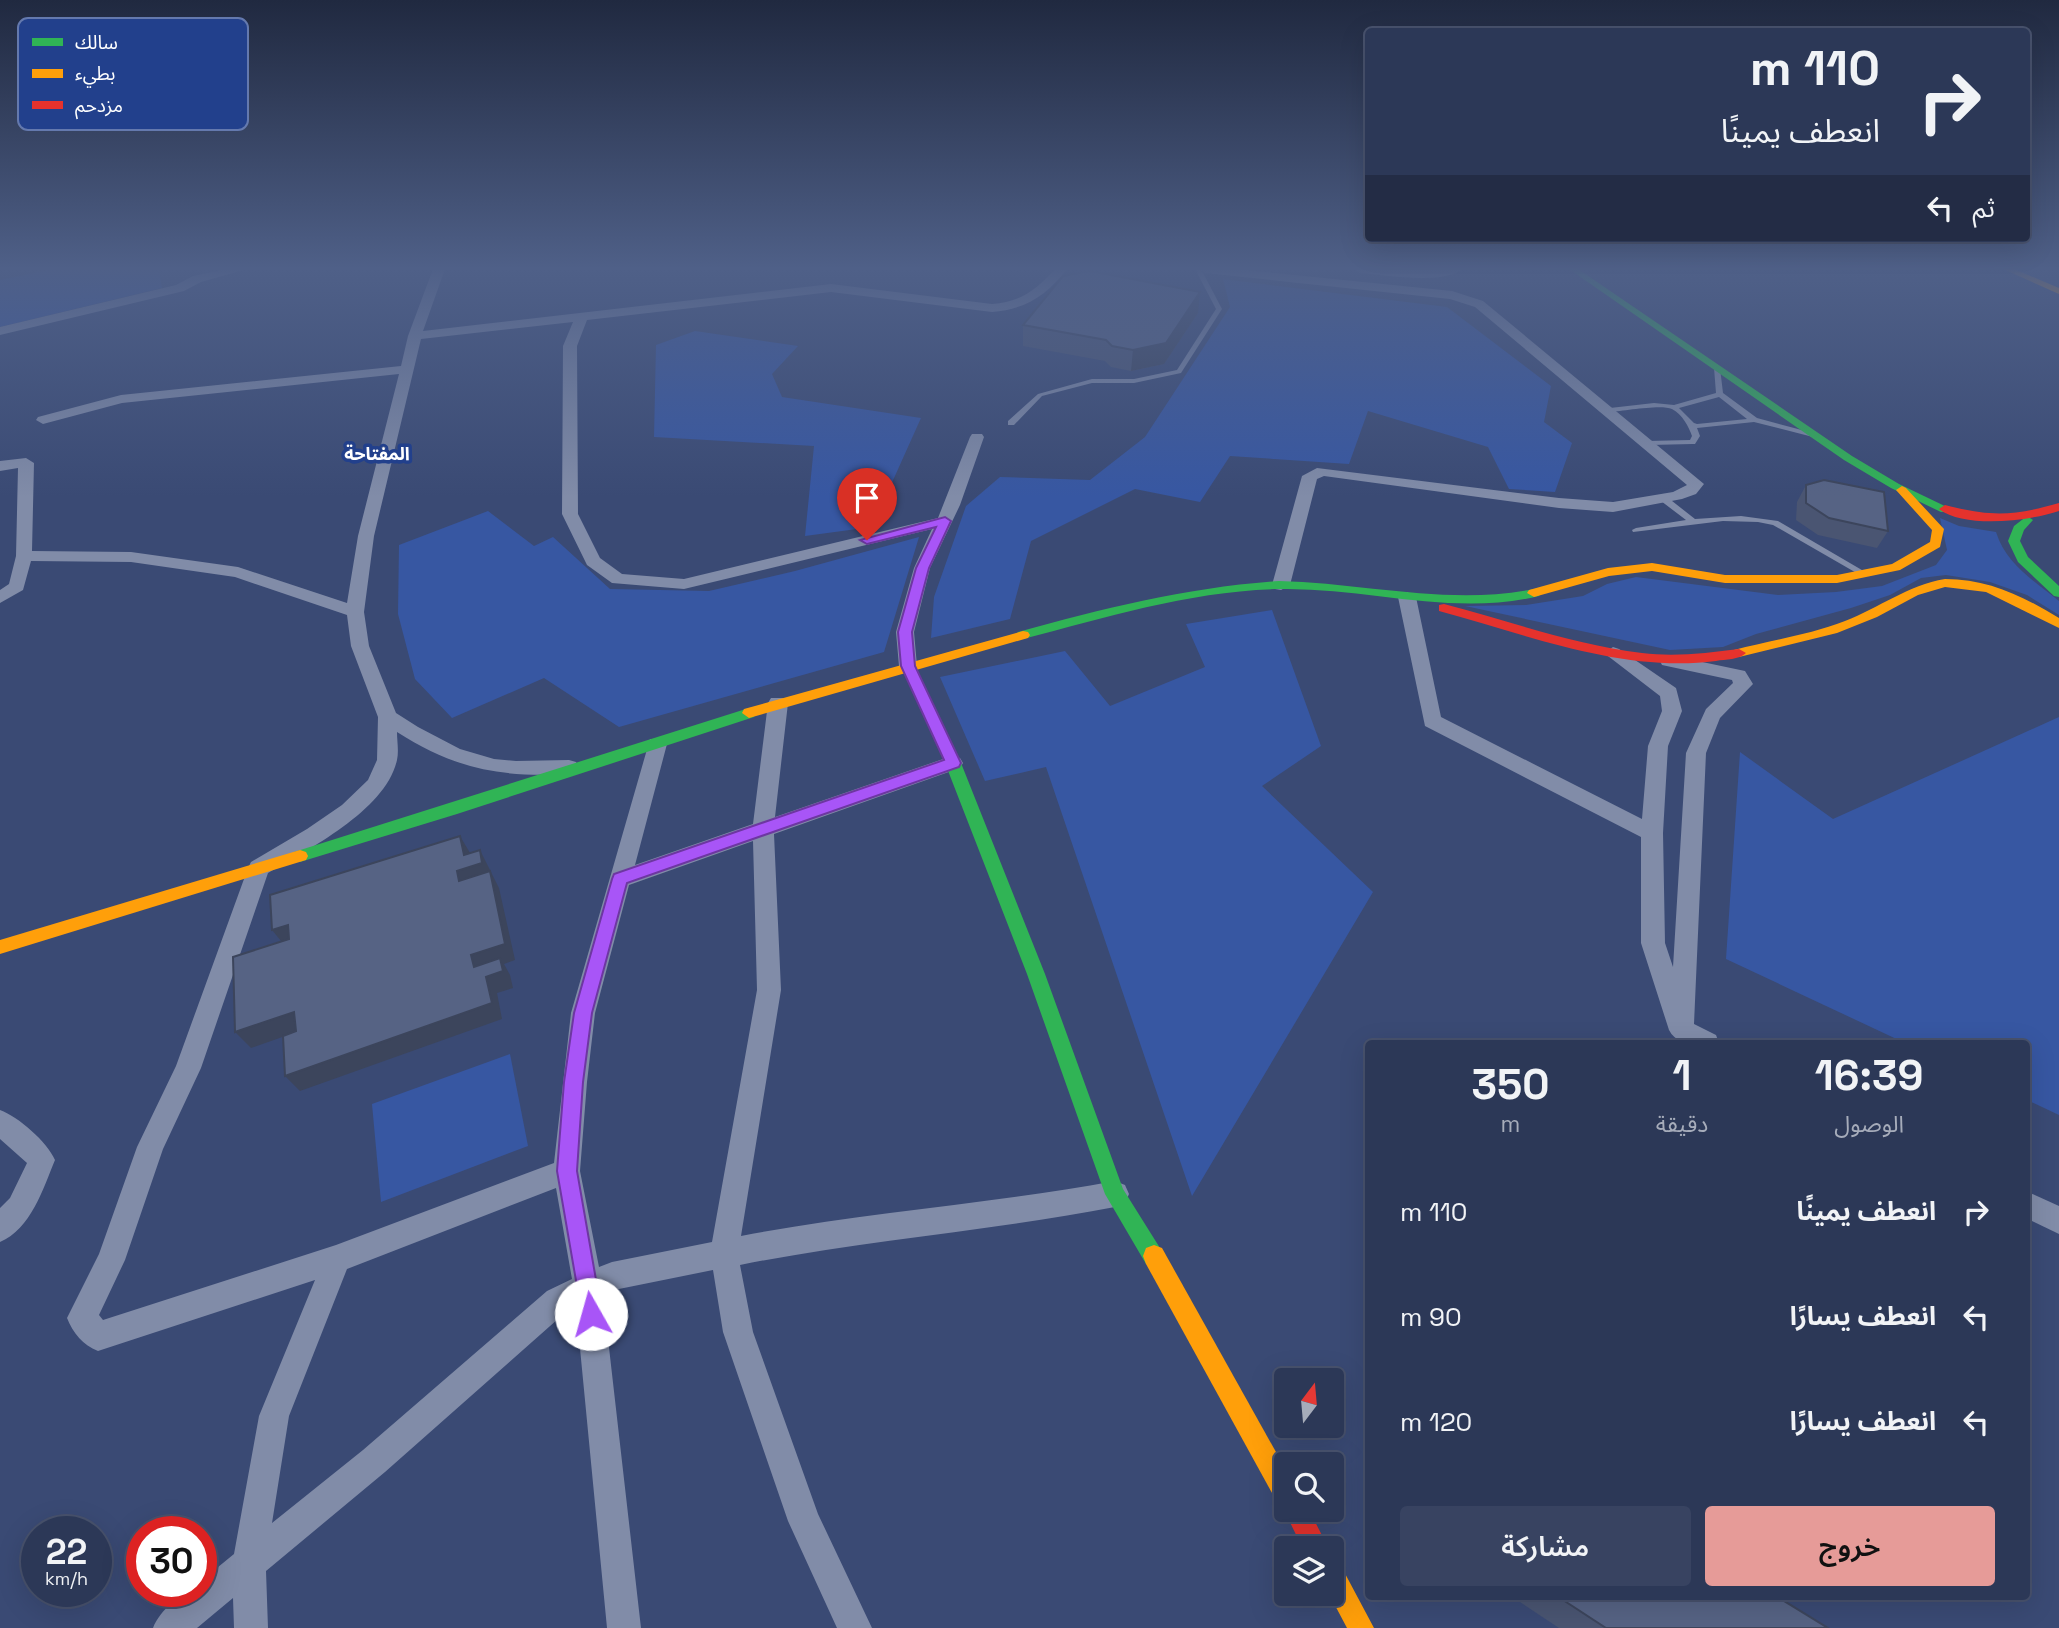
<!DOCTYPE html>
<html lang="ar">
<meta charset="utf-8">
<style>
body{margin:0;font-family:"Space Grotesk","Noto Sans Arabic",sans-serif;background:#384361;color:#f1f3f6;direction:rtl;height:100vh;display:flex;flex-direction:column;font-size:26px;white-space:nowrap}
*{box-sizing:border-box;margin:0}
p{font-size:23px;color:#a6acba}
.icon{flex:none;width:38px;height:38px;fill:none;stroke:currentColor;stroke-width:2;stroke-linecap:round;stroke-linejoin:round}
.map{position:relative;flex:1;overflow:hidden;direction:ltr}
.side{position:absolute;left:1365px;top:1040px;width:665px;height:560px;display:flex;flex-direction:column;background:#2c3857;border-radius:7px;box-shadow:0 7px 28px #0002,0 0 0 2px #48526d;direction:rtl}
.side>*{flex:none}
.banner{position:absolute;left:1365px;top:28px;width:665px;height:214px;border-radius:7px;box-shadow:0 7px 28px #0002,0 0 0 2px #48526d;direction:rtl;background:#2c3857;color:#f1f3f6;overflow:hidden}
.needle{width:46px;rotate:16deg}
.controls{position:absolute;left:1274px;top:1368px;display:grid;gap:14px}
.controls a{display:grid;place-items:center;width:70px;height:70px;border-radius:7px;background:#2c3857;box-shadow:0 7px 28px #0002,0 0 0 2px #48526d;font-size:35px}
.speed{position:absolute;left:21px;top:1516px;display:flex;gap:14px;font-size:35px;font-weight:700;text-align:center}
.speed>*{display:grid;place-content:center;width:91px;height:91px;border-radius:50%;background:#2c3857;box-shadow:0 7px 28px #0002,0 0 0 2px #48526d;line-height:1}
.speed small{font-size:18px;font-weight:400}
.speed .limit{border:10px solid #d22;background:#fff;color:#111}
.pin{position:absolute;display:grid;place-items:center;width:60px;height:60px;color:#fff;margin:-72px -30px;border-radius:50% 50% 50% 0;rotate:-45deg;box-shadow:0 0 7px #0007}
.pin .icon{rotate:45deg}
.me{position:absolute;width:77px;margin:-38px;rotate:353deg;stroke-linejoin:round;filter:drop-shadow(0 0 5px #0008)}
.turn{display:flex;align-items:center;gap:24px;height:147px;padding:0 35px;font-size:32px}
.turn .icon{width:91px;height:91px;stroke-width:2.5}
.turn b{display:block;font-size:49px;line-height:60px}
.then{display:flex;align-items:center;height:66px;padding:0 35px;background:#0003;gap:14px;font-size:26px}
.eta{display:flex;justify-content:space-evenly;align-items:center;height:119px;text-align:center}
.eta b{font-size:42px;font-weight:600;line-height:49px}
.button{display:flex;gap:14px;margin-top:auto;padding:14px 35px}
.button a{flex:1;height:80px;border-radius:7px;background:#e69b98;color:#111;font-size:28px;font-weight:600;line-height:80px;text-align:center}
.button a+a{background:#384361;color:#f1f3f6}
ul{padding:0;list-style:none}
li{display:flex;align-items:center;gap:21px;height:105px;padding:0 35px}
li div{flex:1}
li b{display:block;font-size:26px}
li em{font-style:normal}
.map>svg:first-child{display:block}
</style>
<div class="map">
<svg width="2059" height="1628" viewBox="0 0 2059 1628">
<rect width="100%" height="100%" fill="#3a4a74"/>
<g fill="#3757a2">
<path d="M54 269H159L162 288 0 327V280Z"/>
<path d="M1223 279 1447 307 1551 386 1544 422 1572 443 1555 492 1509 489 1488 447 1368 411 1349 464 1230 456 1200 502 1135 489 1031 541 1010 619 931 638 934 597 966 506 1000 477 1090 480 1145 437 1230 307Z"/>
<path d="M695 331 798 346 772 374 782 397 921 418 872 527 805 536 814 446 654 437 656 345Z"/>
<path d="M488 511 534 546 553 537 610 589 709 591 795 571 919 537 884 652 619 727 544 678 452 718 415 679 398 614 399 545Z"/>
<path d="M1940 518 1959 526 1996 532C2006 564 2033 580 2059 601V615L2027 595 1990 582 1946 575 1921 578 1890 595 1851 608 1756 634 1723 647 1670 650 1465 606 1526 605 1583 596 1607 584 1636 577 1778 595 1836 592 1882 586 1936 565 1947 550Z"/>
<path d="M1272 610 1321 746 1262 786 1373 892 1192 1196 1046 767 985 781 940 677 1065 651 1110 706 1205 667 1186 624Z"/>
<path d="M2059 717V1115L2027 1100 2026 1043H1905L1726 959 1740 752 1833 819Z"/>
<path d="M510 1054 528 1146 381 1202 372 1104Z"/>
</g>
<g fill="none" stroke-linecap="round" stroke-linejoin="round">
<g fill="#818ca8" fill-rule="evenodd">
<path d="M1195 269H1201L1222 309 1181 373 1134 383H1092L1042 396 1014 425H1008V421L1038 394 1092 379H1134L1177 370 1216 309Z"/>
<path d="M1717 366 1720 368 1723 393 1757 418 1813 433V437L1754 422 1697 428 1700 436 1695 444H1692L1650 445 1646 443 1647 441 1690 440 1692 436C1689 427 1682 414 1672 409 1661 404 1624 411 1610 412L1606 410 1610 408 1654 403 1674 405 1716 393 1714 368ZM1719 397 1747 419 1697 424 1694 423 1679 408Z"/>
<path d="M1661 497H1667L1695 519 1741 516 1778 521 1867 573 1866 575H1860L1773 525 1758 522 1723 521 1633 532 1632 530 1636 528 1686 520 1661 501Z"/>
</g>
<g fill="#818ca8" fill-rule="evenodd">
<path d="M227 269H247L201 282 184 291 0 335V327L176 285 193 276Z"/>
<path d="M433 269H445L423 331 831 284 992 304C1021 302 1036 290 1055 269H1067C1046 296 1026 309 992 312L831 292 587 320 577 346 578 514 600 558 622 574 684 579 938 518 970 437 972 434H982L984 437 960 505 930 568 914 632 917 666 915 670H901L899 666 896 632 914 568 932 529 684 589 612 583 587 565 562 514 563 346 573 322 421 339 374 536 364 612 369 646 396 713 418 727 460 749 494 759 516 761 569 760 576 762 579 767 576 772 569 774C503 778 454 769 397 732 397 741 399 751 397 760 386 810 309 849 268 873L201 1068 163 1149 125 1260 99 1315 103 1320 336 1245 554 1163 571 1013 650 739H664L667 744 635 865 753 824 768 703 771 698H785L788 703 775 817 946 758 953 756 960 758 963 763 960 768 774 834 781 990 741 1236C865 1212 991 1204 1115 1181L1125 1185 1129 1194 1125 1203 1115 1207C991 1231 864 1240 740 1265L753 1332 818 1514 872 1628H837L788 1521 723 1332 713 1270 614 1290 603 1295 641 1628H607L576 1307 567 1311 385 1472 266 1571 268 1628H234L233 1598 197 1628H153C160 1610 181 1591 201 1591V1581L234 1554 259 1416 315 1280 98 1351C83 1345 73 1333 67 1318L99 1254 137 1147 176 1066 248 868 251 862 307 829 342 805 368 780 377 760 378 717 351 646 347 615 235 577 131 562 31 561 23 590 0 603V590L9 584 16 556 18 468 0 471V461L26 458 34 463 32 551 131 552 238 567 347 603 358 536 399 374 122 403 43 424 36 420 38 417 121 395 401 366 408 336ZM753 841 757 990 712 1242 612 1262 599 1267 580 1171 587 1082 595 1013 629 885ZM556 1188 572 1279 547 1291 363 1450 272 1523 289 1416 347 1269Z"/>
<path d="M1199 269H1236L1452 291 1483 301 1704 484 1696 494 1682 499 1613 512 1559 508 1324 476 1317 479 1290 585 1281 590 1275 589 1272 585 1302 476 1317 468 1559 498 1613 502 1673 492 1687 485 1475 307 1450 299 1205 273Z"/>
<path d="M1354 269H1463C1443 285 1386 275 1360 273Z"/>
<path d="M1407 592 1416 597 1441 717 1642 819 1648 746 1662 711 1660 696 1604 653 1613 647 1619 649 1676 688 1682 711 1668 746 1663 833 1665 943 1673 967 1686 753 1706 709 1733 683 1732 680 1662 665 1660 661 1669 655 1745 671 1753 684 1720 718 1706 753 1694 1024 1716 1035 1719 1043C1702 1043 1678 1048 1669 1030L1641 943V837L1425 726 1398 597Z"/>
<path d="M0 1110C19 1117 47 1142 55 1160 43 1189 31 1229 0 1242V1208L10 1198 27 1163 0 1139Z"/>
<path d="M2026 1191 2059 1206V1234L2026 1218Z"/>
</g>
<g fill="#30b455" fill-rule="evenodd">
<path d="M1569 269H1578L1852 456 1899 484 1951 509 1949 512H1941L1891 488 1844 460Z"/>
<path d="M2027 516 2033 520 2024 530 2020 541 2028 557 2059 586V597L2054 596 2018 562 2008 541 2014 526Z"/>
<path d="M1279 581C1365 583 1449 606 1534 589L1541 593 1539 596C1452 617 1366 587 1279 589 1191 591 1107 617 1023 639L1016 635 1018 632C1104 608 1190 587 1279 581Z"/>
<path d="M908 661 915 666 961 763 1045 974 1123 1189 1165 1256 1162 1264 1154 1267 1146 1264 1105 1194 1027 974 945 763 901 666Z"/>
<path d="M749 708 754 709 756 713 754 717 457 814 300 862 294 860 292 856 294 852Z"/>
</g>
<g fill="#ff9f0a" fill-rule="evenodd">
<path d="M2003 269H2014L2059 288V294Z"/>
<path d="M1902 486 1906 488 1944 529 1940 547 1900 570 1837 583H1725L1652 571 1609 576 1534 597 1527 593 1529 590 1608 568 1652 563 1725 575H1837L1892 564 1930 542 1932 530 1896 490Z"/>
<path d="M1945 579C1988 579 2023 596 2059 618V628L1986 592 1945 587 1918 595 1877 617 1837 633 1739 657 1732 653 1734 650C1771 640 1809 635 1845 621 1879 608 1908 585 1945 579Z"/>
<path d="M1023 631 1028 632 1030 635 1028 638 749 718 742 713 744 709Z"/>
<path d="M300 850 306 852 308 856 306 860 0 954V940Z"/>
<path d="M1154 1245 1162 1248 1286 1470V1505L1277 1502 1146 1264 1143 1256 1146 1248Z"/>
<path d="M1332 1562 1341 1566 1374 1628H1347L1329 1594H1332Z"/>
</g>
<g fill="#e5322d" fill-rule="evenodd">
<path d="M2059 503V511C2029 521 1965 529 1939 509L1945 505C1991 517 2014 516 2059 503Z"/>
<path d="M1444 604C1509 621 1575 645 1642 653 1675 657 1707 653 1739 649L1746 653C1739 660 1726 659 1716 661 1623 673 1528 635 1439 611V605Z"/>
<path d="M1286 1504V1510H1309L1329 1549H1303L1284 1510Z"/>
</g>
</g>
<g fill="#4a5572">
<path d="M1198 313 1164 364 1131 371 1111 367 1105 361 1023 346V325Z"/>
<path d="M1806 485 1888 531 1877 548 1818 535 1796 520 1797 502Z"/>
<path d="M1511 1596H1776L1828 1628H1559Z"/>
</g>
<g fill="#3c455c">
<path d="M1200 292 1198 313 1164 364 1131 371 1133 350Z"/>
<path d="M460 836 470 853 480 850 499 888 515 960 504 964 510 975 513 988 497 993 502 1019 300 1091 285 1076 474 967 457 871 464 855Z"/>
<path d="M288 925 302 942 286 947 272 930Z"/>
<path d="M294 1012 308 1028 251 1048 235 1032Z"/>
</g>
<g fill="#566384" stroke="#3c455c" stroke-width="2">
<path d="M1090 271 1200 292 1166 343 1133 350 1112 346 1106 340 1023 325 1063 276Z"/>
<path d="M1824 480 1884 492 1888 531 1829 518 1806 503V485Z"/>
<path d="M460 836 464 855 480 850 482 863 457 871 459 881 490 871 505 944 471 955 474 967 500 958 503 971 486 977 492 1003 285 1076 283 1036 296 1031 294 1012 235 1032 233 957 289 939 288 925 272 930 270 895Z"/>
<path d="M1557 1596H1776L1828 1628H1606Z"/>
</g>
<linearGradient id="sky" x2="0" y2="1"><stop stop-color="#202940"/><stop offset="0.54" stop-color="#4f6088"/><stop offset="1" stop-color="#4f6088" stop-opacity="0"/></linearGradient>
<rect width="2059" height="497" fill="url(#sky)"/>
<path fill="#a855f7" stroke="#6d37a1" stroke-width="2" d="M945 517 951 521 929 568 912 632 915 666 961 763 959 767 627 883 592 1013 583 1082 577 1171 602 1314 599 1321 591 1325 583 1321 557 1171 564 1082 574 1013 612 879 614 874 944 760 901 666 898 632 916 568 936 527 867 544 860 540Z"/>
<g text-anchor="middle" stroke-width="7" stroke-linejoin="round" paint-order="stroke">
<g font-size="18" font-weight="bold" fill="#fff" stroke="#22408c">
<text x="377" y="460">المفتاحة</text>
</g>
</g>
<rect x="18" y="18" width="230" height="112" rx="10" fill="#22408c" stroke="#6479ae" stroke-width="2"/>
<rect x="32" y="38" width="31" height="8" fill="#30b455"/>
<rect x="32" y="69" width="31" height="9" fill="#ff9f0a"/>
<rect x="32" y="101" width="31" height="8" fill="#e5322d"/>
<g font-size="19" fill="#fff">
<text x="75" y="49">سالك</text>
<text x="75" y="80">بطيء</text>
<text x="75" y="112">مزدحم</text>
</g>
</svg>
<div class="controls">
<a><svg class="needle" viewBox="-14 -14 28 28"><path d="M0-13l5 13h-10z" fill="#e53935"/><path d="M0 13l5-13h-10z" fill="#a6acba"/></svg></a>
<a><svg class="icon" aria-label="search" viewBox="0 0 24 24"><circle cx="10" cy="10" r="6"/><path d="M15 15l6 6"/></svg></a>
<a><svg class="icon" aria-label="layers" viewBox="0 0 24 24"><path d="M12 4l9 5-9 5-9-5zM3 14l9 5 9-5"/></svg></a>
</div>
<div class="speed"><div>22<small>km/h</small></div><div class="limit">30</div></div>
<div class="pin" style="left:867px;top:540px;background:#d93025"><svg class="icon" aria-label="arrive" viewBox="0 0 24 24"><path d="M6 21V4h12l-3 4 3 4H6"/></svg></div>
<svg class="me" style="left:591px;top:1314px" viewBox="-20 -20 40 40"><circle r="19" fill="#fff"/><path d="M0-13L10 11 0 6-10 11z" fill="#a855f7"/></svg>
<div class="banner">
<div class="turn"><svg class="icon" aria-label="right" viewBox="0 0 24 24"><path d="M7 20v-9h11M14 6l5 5-5 5"/></svg><div><b>110 m</b>انعطف يمينًا</div></div>
<div class="then">ثم<svg class="icon" aria-label="left" viewBox="0 0 24 24"><path d="M17 20v-9H6M10 6l-5 5 5 5"/></svg></div>
</div>
<section class="side">
<div class="eta">
<div><b>16:39</b><p>الوصول</p></div>
<div><b>1</b><p>دقيقة</p></div>
<div><b>350</b><p>m</p></div>
</div>
<ul>
<li><svg class="icon" aria-label="right" viewBox="0 0 24 24"><path d="M7 20v-9h11M14 6l5 5-5 5"/></svg><div><b>انعطف يمينًا</b></div><em>110 m</em></li>
<li><svg class="icon" aria-label="left" viewBox="0 0 24 24"><path d="M17 20v-9H6M10 6l-5 5 5 5"/></svg><div><b>انعطف يسارًا</b></div><em>90 m</em></li>
<li><svg class="icon" aria-label="left" viewBox="0 0 24 24"><path d="M17 20v-9H6M10 6l-5 5 5 5"/></svg><div><b>انعطف يسارًا</b></div><em>120 m</em></li>
</ul>
<div class="button"><a>خروج</a><a>مشاركة</a></div>
</section>
</div>
